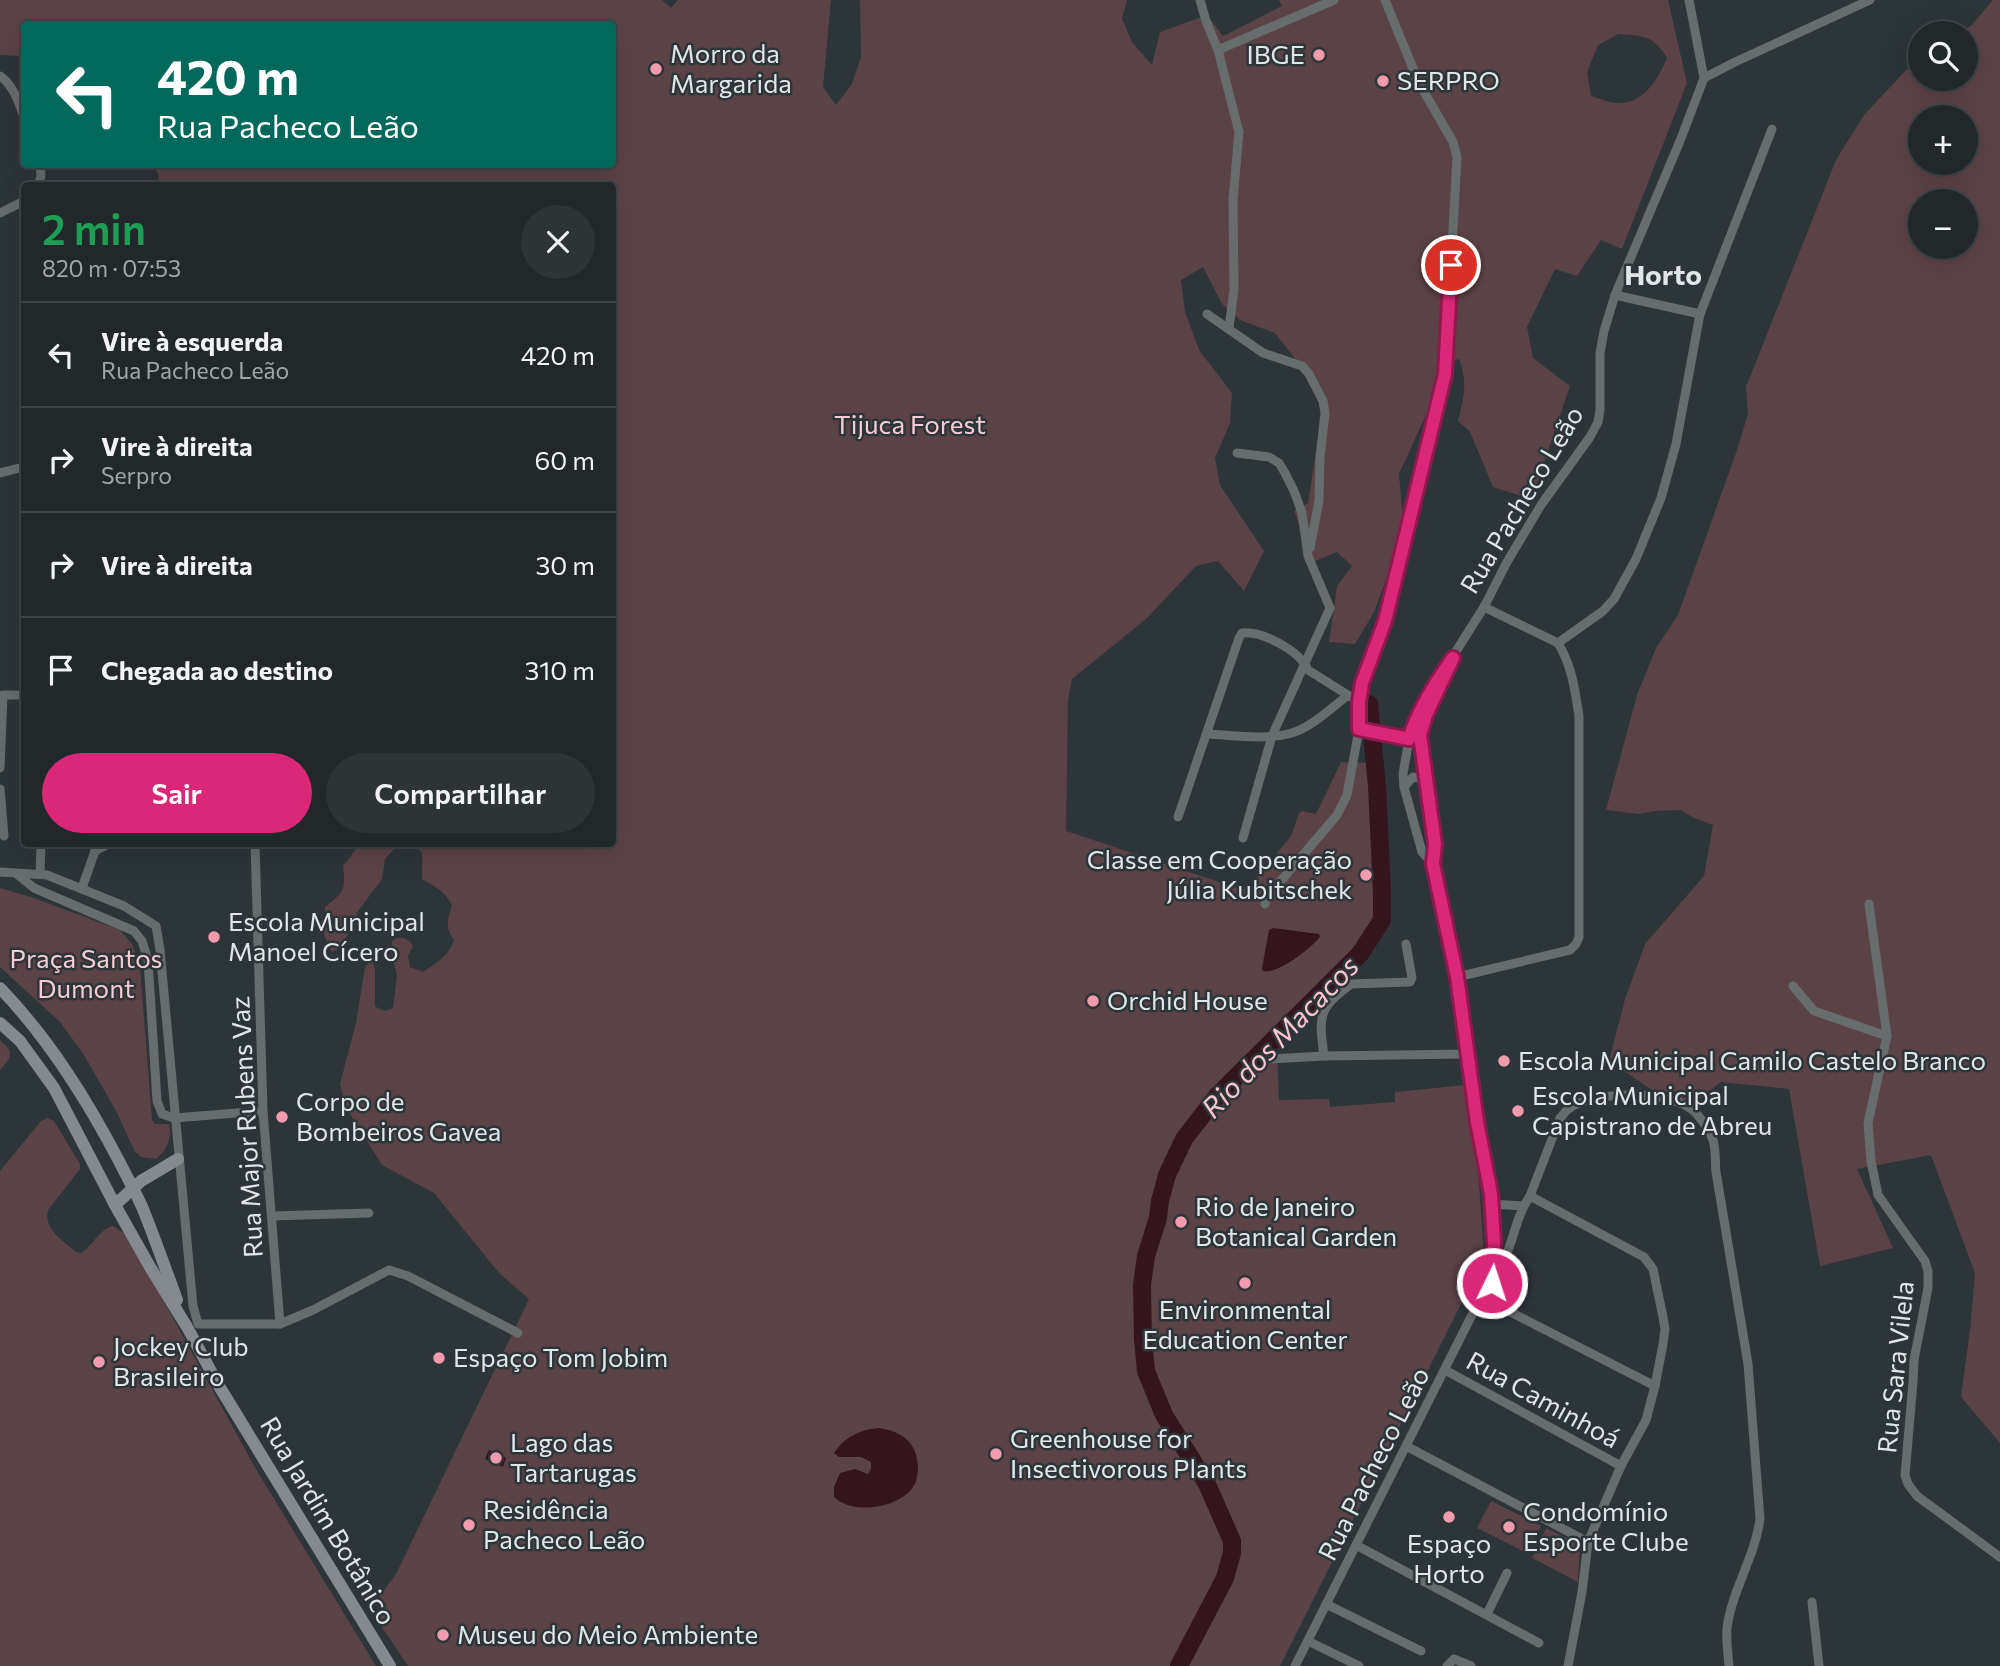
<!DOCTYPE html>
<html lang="pt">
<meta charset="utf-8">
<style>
body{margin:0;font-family:Commissioner,sans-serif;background:#2d3436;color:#f1f3f6;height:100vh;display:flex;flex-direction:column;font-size:26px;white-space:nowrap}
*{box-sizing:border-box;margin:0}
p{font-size:23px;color:#a2a6a8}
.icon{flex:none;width:38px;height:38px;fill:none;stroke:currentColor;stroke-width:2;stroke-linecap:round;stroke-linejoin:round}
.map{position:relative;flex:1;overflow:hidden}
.side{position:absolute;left:21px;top:182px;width:595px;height:665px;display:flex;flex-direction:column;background:#21282a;border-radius:7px;box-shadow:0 7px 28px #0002,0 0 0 2px #3e4447}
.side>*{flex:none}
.banner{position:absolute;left:21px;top:21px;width:595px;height:147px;border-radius:7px;box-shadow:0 7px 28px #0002,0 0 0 2px #3e4447;background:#00695c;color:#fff;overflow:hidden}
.fabs{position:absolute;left:1908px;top:21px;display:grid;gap:14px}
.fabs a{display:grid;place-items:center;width:70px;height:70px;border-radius:50%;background:#21282a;box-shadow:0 7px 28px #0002,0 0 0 2px #3e4447;font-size:35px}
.pin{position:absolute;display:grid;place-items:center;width:60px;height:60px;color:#fff;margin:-30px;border:4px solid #fff;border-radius:50%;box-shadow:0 2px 7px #0007}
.me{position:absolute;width:77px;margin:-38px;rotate:4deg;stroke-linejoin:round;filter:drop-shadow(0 0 5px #0008)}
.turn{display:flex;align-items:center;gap:24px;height:147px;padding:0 21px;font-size:32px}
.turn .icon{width:91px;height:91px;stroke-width:2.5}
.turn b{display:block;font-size:49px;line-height:60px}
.round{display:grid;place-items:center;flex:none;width:74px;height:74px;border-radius:37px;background:#2d3436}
.summary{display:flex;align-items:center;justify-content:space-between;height:119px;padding:0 21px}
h1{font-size:42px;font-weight:600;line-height:52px;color:#1e9e55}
.action{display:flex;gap:14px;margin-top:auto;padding:14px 21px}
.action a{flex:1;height:80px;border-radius:42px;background:#db2777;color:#fff;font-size:28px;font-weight:600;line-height:80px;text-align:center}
.action a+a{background:#2d3436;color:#f1f3f6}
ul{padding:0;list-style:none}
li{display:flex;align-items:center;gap:21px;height:105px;padding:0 21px;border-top:2px solid #3e4447}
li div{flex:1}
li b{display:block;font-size:26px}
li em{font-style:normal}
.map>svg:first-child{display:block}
</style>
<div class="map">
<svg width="2000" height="1666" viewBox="0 0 2000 1666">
<rect width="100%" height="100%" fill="#2c3538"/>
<g fill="#5b4247" fill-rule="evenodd">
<path d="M0 0H662L671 8 678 0H831L823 87 836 105 852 84 861 57 860 0H1127L1122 19 1132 42 1152 65 1160 32 1207 15 1223 36 1282 6 1279 0H1668L1687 83 1622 249 1601 240 1577 276 1555 269 1527 327 1533 358 1570 386 1533 495 1521 496 1493 487 1470 432 1458 421C1464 397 1468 383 1459 359L1446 363 1430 406 1399 474 1404 531 1374 612 1355 644 1329 642 1337 586 1352 566 1337 552 1313 562 1294 511 1308 503 1323 407 1310 378 1275 333 1240 320 1222 304 1203 267 1181 280 1185 312 1199 350 1232 393 1230 423 1215 458 1220 485 1264 551 1244 591 1218 561 1196 566 1146 619 1072 679 1068 700 1066 831 1243 890 1251 885 1291 836 1299 813 1302 811 1315 814 1317 812 1341 762 1371 763 1377 841 1379 921 1276 1031 1279 1100 1329 1099 1330 1107 1395 1102V1092L1465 1085 1478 1168 1484 1258 1280 1666H408L379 1623 383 1607 386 1605 379 1596 395 1576 529 1299 500 1274 434 1193 382 1165 345 1106 340 1084 356 1023 365 967 372 960 375 969V1006C382 1011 385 1012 393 1008L397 975 391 953 392 941C400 935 408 938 413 946L408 956 410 967 423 972C436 963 449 956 454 940 444 926 448 920 452 905 445 892 435 886 422 879V853L415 845 395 848 385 859 382 879 358 911 352 929 337 950 332 952 324 935 325 907C344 892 346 890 343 865 351 859 354 848 361 844H612V186H156L159 176 154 165 612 164V24H24V54L20 56 0 55ZM1618 34C1642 36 1654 35 1667 58 1658 79 1643 105 1617 103 1609 103 1599 98 1591 96L1587 72 1598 45Z"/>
<path d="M1993 0H2000V1443L1961 1397 1970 1330 1975 1273 1931 1155 1857 1169 1893 1248 1820 1266 1789 1089 1721 1082 1690 1106 1664 1098 1609 1061 1625 999 1645 944 1704 876 1713 825 1694 818 1680 810 1655 811 1639 814 1606 810 1637 695 1656 648 1678 615 1736 453 1748 414 1746 387 1836 160 1864 115 1910 66 1920 60V79H1965V33H1960L1971 26ZM1920 117H1965V163H1920ZM1920 201H1965V247H1920Z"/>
<path d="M0 888 31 897 120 930 132 944 140 967 152 1120 155 1124H169C172 1137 167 1151 156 1159L141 1157 135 1152 116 1111 84 1055 60 1022 0 967Z"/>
<path d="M0 1040C15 1052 12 1057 0 1070Z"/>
<path d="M48 1118 54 1121 80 1164V1169L48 1210C43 1229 64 1241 76 1252L81 1253C93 1246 99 1229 113 1226L128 1236 257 1471 376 1666H0V1171L41 1121Z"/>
<path d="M1491 1501 1541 1526 1527 1553 1477 1528Z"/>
<path d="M1546 1528 1580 1545 1578 1582 1532 1558Z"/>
</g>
<g fill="#35151d">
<path d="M1273 928 1319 934 1320 937C1310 949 1277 975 1263 971L1262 968 1269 930Z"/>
<path d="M879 1428C902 1432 916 1441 918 1466 918 1472 917 1482 913 1487 898 1509 852 1515 834 1497V1487L840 1473 855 1469 868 1474 871 1469V1462L861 1457H839L834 1453C846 1436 859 1430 879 1428Z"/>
<path d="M489 1450 506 1458 503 1467 485 1459Z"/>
</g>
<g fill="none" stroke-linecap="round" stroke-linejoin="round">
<path stroke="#35151d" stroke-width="18" d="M1179 1666 1225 1578 1232 1553V1541L1207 1484 1164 1415 1146 1371 1143 1340 1142 1285 1146 1256 1158 1218 1160 1201 1167 1175 1184 1139 1218 1095 1360 954 1382 920V893L1377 786 1369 704"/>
<g stroke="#676c6d" stroke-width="9">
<path d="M1200 0 1206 21 1218 50 1239 132 1233 200 1234 290 1229 328"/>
<path d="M1218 50 1334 0"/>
<path d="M0 76C13 85 19 102 24 117"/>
<path d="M1704 78 1735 62 1870 0"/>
<path d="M38 186 41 176 40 164"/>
<path d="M0 213 24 201"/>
<path d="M1615 295 1700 314"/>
<path d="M1207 314 1263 353 1302 366 1309 374 1323 401 1325 413 1320 457 1319 501 1310 548"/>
<path d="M1237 453 1269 457 1279 463 1285 473 1294 491 1302 513 1308 556 1330 608 1272 736 1243 838"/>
<path d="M0 473 24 467"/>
<path d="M1484 607 1558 643"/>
<path d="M1558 643 1603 611 1614 599 1636 559 1661 498 1676 444 1700 314 1772 129"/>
<path d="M1359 702 1361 683 1385 621 1445 374 1457 157 1453 142 1419 83 1385 0"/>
<path d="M1432 702 1426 715 1420 735 1435 844 1433 864 1457 977 1477 1122 1491 1194 1494 1242 1492 1281"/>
<path d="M1359 729 1409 739"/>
<path d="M1207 734C1231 735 1264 740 1288 734 1310 729 1330 709 1347 696"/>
<path d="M0 768 3 695H24"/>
<path d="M1404 787 1413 777 1427 780"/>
<path d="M0 789 4 836"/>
<path d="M1178 817 1239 638 1242 633C1263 631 1300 651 1308 670L1359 702V729L1347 795 1337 815 1268 896 1265 904"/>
<path d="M95 851 108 844"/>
<path d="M1433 864 1422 852 1404 787 1403 774 1409 739 1414 723 1441 675 1484 607 1507 562 1541 505 1590 437 1598 422 1600 410V353L1604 331 1615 295 1680 141 1704 78 1689 0"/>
<path d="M0 872 47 875 124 906 156 926 160 950 193 1306 198 1324H280L263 1111 255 844"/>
<path d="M17 874 34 888 134 931 142 941 148 960 157 1101 162 1114 174 1118 263 1111"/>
<path d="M40 874 41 844"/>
<path d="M82 888 95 851 96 844"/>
<path d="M1869 904 1887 1036 1868 1123 1871 1161 1878 1195 1925 1261 1928 1271V1288L1914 1360 1913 1382 1905 1475 1908 1484 1917 1496 2000 1557"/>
<path d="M1457 977 1570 950 1576 944 1579 937V716C1575 690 1572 666 1558 643"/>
<path d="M1793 986 1814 1011 1887 1036"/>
<path d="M1324 1056C1319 1017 1317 1009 1351 984L1410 982 1412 978 1406 944"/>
<path d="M1269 1059 1324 1056 1469 1054"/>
<path d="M1530 1196 1644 1257 1653 1269 1663 1317 1665 1329 1663 1344 1655 1386 1646 1420 1621 1466 1588 1542 1582 1592 1568 1666"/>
<path d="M1491 1204 1523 1206"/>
<path d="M272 1216 369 1213"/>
<path d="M1481 1297 1655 1386"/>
<path d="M280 1324 313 1310 389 1270 408 1276 518 1333"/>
<path d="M1445 1370 1621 1466"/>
<path d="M1406 1446 1588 1542"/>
<path d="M1356 1545 1539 1643"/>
<path d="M1812 1602 1819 1666"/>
<path d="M1326 1604 1421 1651"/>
<path d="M1487 1614 1507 1573"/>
<path d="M1308 1641 1359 1666"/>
<path d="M1295 1666 1481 1297C1490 1285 1498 1272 1505 1258 1514 1238 1517 1214 1530 1196L1560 1118C1562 1116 1566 1111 1567 1110 1591 1090 1674 1089 1696 1113 1702 1120 1710 1132 1713 1140 1716 1149 1715 1163 1716 1172L1748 1364 1760 1519C1755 1557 1732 1590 1727 1628 1726 1641 1728 1653 1729 1666"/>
<path d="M1447 1666 1454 1659 1471 1666"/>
</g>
<g stroke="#848b8e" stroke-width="12">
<path d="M0 988C49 1039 86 1098 119 1161 127 1177 136 1193 143 1209 155 1239 166 1270 177 1300"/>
<path d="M0 1023 20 1041 54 1088 115 1205 150 1267 187 1327 219 1386 390 1666"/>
<path d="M115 1205 141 1181 178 1159"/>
</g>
</g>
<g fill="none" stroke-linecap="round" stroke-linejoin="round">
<defs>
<path id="route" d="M1451 265 1445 374 1385 621 1362 683 1359 702V729L1409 739C1418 710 1435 683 1453 658L1426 715 1420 735 1435 844 1433 864 1457 977 1477 1122 1491 1194 1494 1242 1492 1283"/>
</defs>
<use href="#route" stroke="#8e194d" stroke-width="18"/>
<use href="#route" stroke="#db2777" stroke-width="12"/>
</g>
<g fill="#f29aae" stroke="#2c3538" stroke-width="2.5">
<circle cx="1319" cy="55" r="7"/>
<circle cx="656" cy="69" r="7"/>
<circle cx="1383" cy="81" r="7"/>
<circle cx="1366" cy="875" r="7"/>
<circle cx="214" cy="937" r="7"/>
<circle cx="1093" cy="1001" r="7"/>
<circle cx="1504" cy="1061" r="7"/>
<circle cx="1518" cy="1111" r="7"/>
<circle cx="282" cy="1117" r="7"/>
<circle cx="1181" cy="1222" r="7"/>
<circle cx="1245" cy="1283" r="7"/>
<circle cx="439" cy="1358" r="7"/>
<circle cx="99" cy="1362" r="7"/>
<circle cx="996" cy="1454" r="7"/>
<circle cx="496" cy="1458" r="7"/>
<circle cx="1449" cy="1517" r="7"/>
<circle cx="469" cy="1525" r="7"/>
<circle cx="1509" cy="1527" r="7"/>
<circle cx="443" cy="1635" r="7"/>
</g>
<g text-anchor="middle" stroke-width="5" stroke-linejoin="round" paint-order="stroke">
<g font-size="26" fill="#e1e6e9" stroke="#2c3538" text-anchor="start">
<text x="670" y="63">Morro da<tspan x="670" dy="30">Margarida</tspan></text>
<text x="1305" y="64" text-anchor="end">IBGE</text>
<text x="1397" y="90">SERPRO</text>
<text x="1352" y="869" text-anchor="end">Classe em Cooperação<tspan x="1352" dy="30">Júlia Kubitschek</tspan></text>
<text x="228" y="931">Escola Municipal<tspan x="228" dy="30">Manoel Cícero</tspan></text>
<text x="1107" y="1010">Orchid House</text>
<text x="1518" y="1070">Escola Municipal Camilo Castelo Branco</text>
<text x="1532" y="1105">Escola Municipal<tspan x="1532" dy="30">Capistrano de Abreu</tspan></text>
<text x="296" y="1111">Corpo de<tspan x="296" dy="30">Bombeiros Gavea</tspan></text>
<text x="1195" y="1216">Rio de Janeiro<tspan x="1195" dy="30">Botanical Garden</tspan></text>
<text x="1245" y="1319" text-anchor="middle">Environmental<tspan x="1245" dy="30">Education Center</tspan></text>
<text x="113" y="1356">Jockey Club<tspan x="113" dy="30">Brasileiro</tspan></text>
<text x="453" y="1367">Espaço Tom Jobim</text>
<text x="1010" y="1448">Greenhouse for<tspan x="1010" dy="30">Insectivorous Plants</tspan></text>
<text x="510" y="1452">Lago das<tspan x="510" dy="30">Tartarugas</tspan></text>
<text x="483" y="1519">Residência<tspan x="483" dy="30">Pacheco Leão</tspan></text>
<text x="1523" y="1521">Condomínio<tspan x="1523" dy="30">Esporte Clube</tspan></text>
<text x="1449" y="1553" text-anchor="middle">Espaço<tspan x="1449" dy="30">Horto</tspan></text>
<text x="457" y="1644">Museu do Meio Ambiente</text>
</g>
<g font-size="26" fill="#f7ccd4" stroke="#2c3538">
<text x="910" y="434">Tijuca Forest</text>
<text x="86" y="968">Praça Santos<tspan x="86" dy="30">Dumont</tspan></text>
</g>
<g font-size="26" fill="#e1e6e9" stroke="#2c3538">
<text transform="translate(1522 500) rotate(-59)" y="9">Rua Pacheco Leão</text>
<text transform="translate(247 1127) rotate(-93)" y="9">Rua Major Rubens Vaz</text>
<text transform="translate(1896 1367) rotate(-84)" y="9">Rua Sara Vilela</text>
<text transform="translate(1543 1400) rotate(29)" y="9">Rua Caminhoá</text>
<text transform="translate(1374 1464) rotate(-63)" y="9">Rua Pacheco Leão</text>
<text transform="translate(328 1521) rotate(59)" y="9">Rua Jardim Botânico</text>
</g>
<g font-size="28" font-weight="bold" fill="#e1e6e9" stroke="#2c3538">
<text x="1663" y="285">Horto</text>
</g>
<g font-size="28" font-style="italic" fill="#fec5d1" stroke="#2c3538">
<text transform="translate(1280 1037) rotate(-46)" y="10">Rio dos Macacos</text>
</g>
</g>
</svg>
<div class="fabs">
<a><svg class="icon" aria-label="search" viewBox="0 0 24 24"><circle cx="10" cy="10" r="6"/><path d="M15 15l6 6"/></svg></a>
<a>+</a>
<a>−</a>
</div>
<div class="pin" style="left:1451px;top:265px;background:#d93025"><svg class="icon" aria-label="arrive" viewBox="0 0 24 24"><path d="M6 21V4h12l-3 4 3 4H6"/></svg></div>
<svg class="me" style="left:1492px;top:1283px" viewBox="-20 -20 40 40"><circle r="17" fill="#db2777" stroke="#fff" stroke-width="3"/><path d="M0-11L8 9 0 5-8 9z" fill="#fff"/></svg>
<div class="banner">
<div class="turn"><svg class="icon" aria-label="left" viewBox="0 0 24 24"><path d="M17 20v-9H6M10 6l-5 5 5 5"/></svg><div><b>420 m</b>Rua Pacheco Leão</div></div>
</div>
<section class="side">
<div class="summary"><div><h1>2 min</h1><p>820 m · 07:53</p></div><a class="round"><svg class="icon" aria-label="close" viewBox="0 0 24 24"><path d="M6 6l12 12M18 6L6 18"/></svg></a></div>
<ul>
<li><svg class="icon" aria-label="left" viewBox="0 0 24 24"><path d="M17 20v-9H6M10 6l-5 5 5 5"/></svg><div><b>Vire à esquerda</b><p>Rua Pacheco Leão</p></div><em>420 m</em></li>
<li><svg class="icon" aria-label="right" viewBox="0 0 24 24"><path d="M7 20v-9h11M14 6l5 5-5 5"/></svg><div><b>Vire à direita</b><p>Serpro</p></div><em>60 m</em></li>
<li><svg class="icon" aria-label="right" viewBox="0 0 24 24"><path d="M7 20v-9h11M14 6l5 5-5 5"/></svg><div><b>Vire à direita</b></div><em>30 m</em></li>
<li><svg class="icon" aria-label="arrive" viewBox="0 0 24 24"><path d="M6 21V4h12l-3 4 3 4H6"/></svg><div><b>Chegada ao destino</b></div><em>310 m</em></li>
</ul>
<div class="action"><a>Sair</a><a>Compartilhar</a></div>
</section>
</div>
